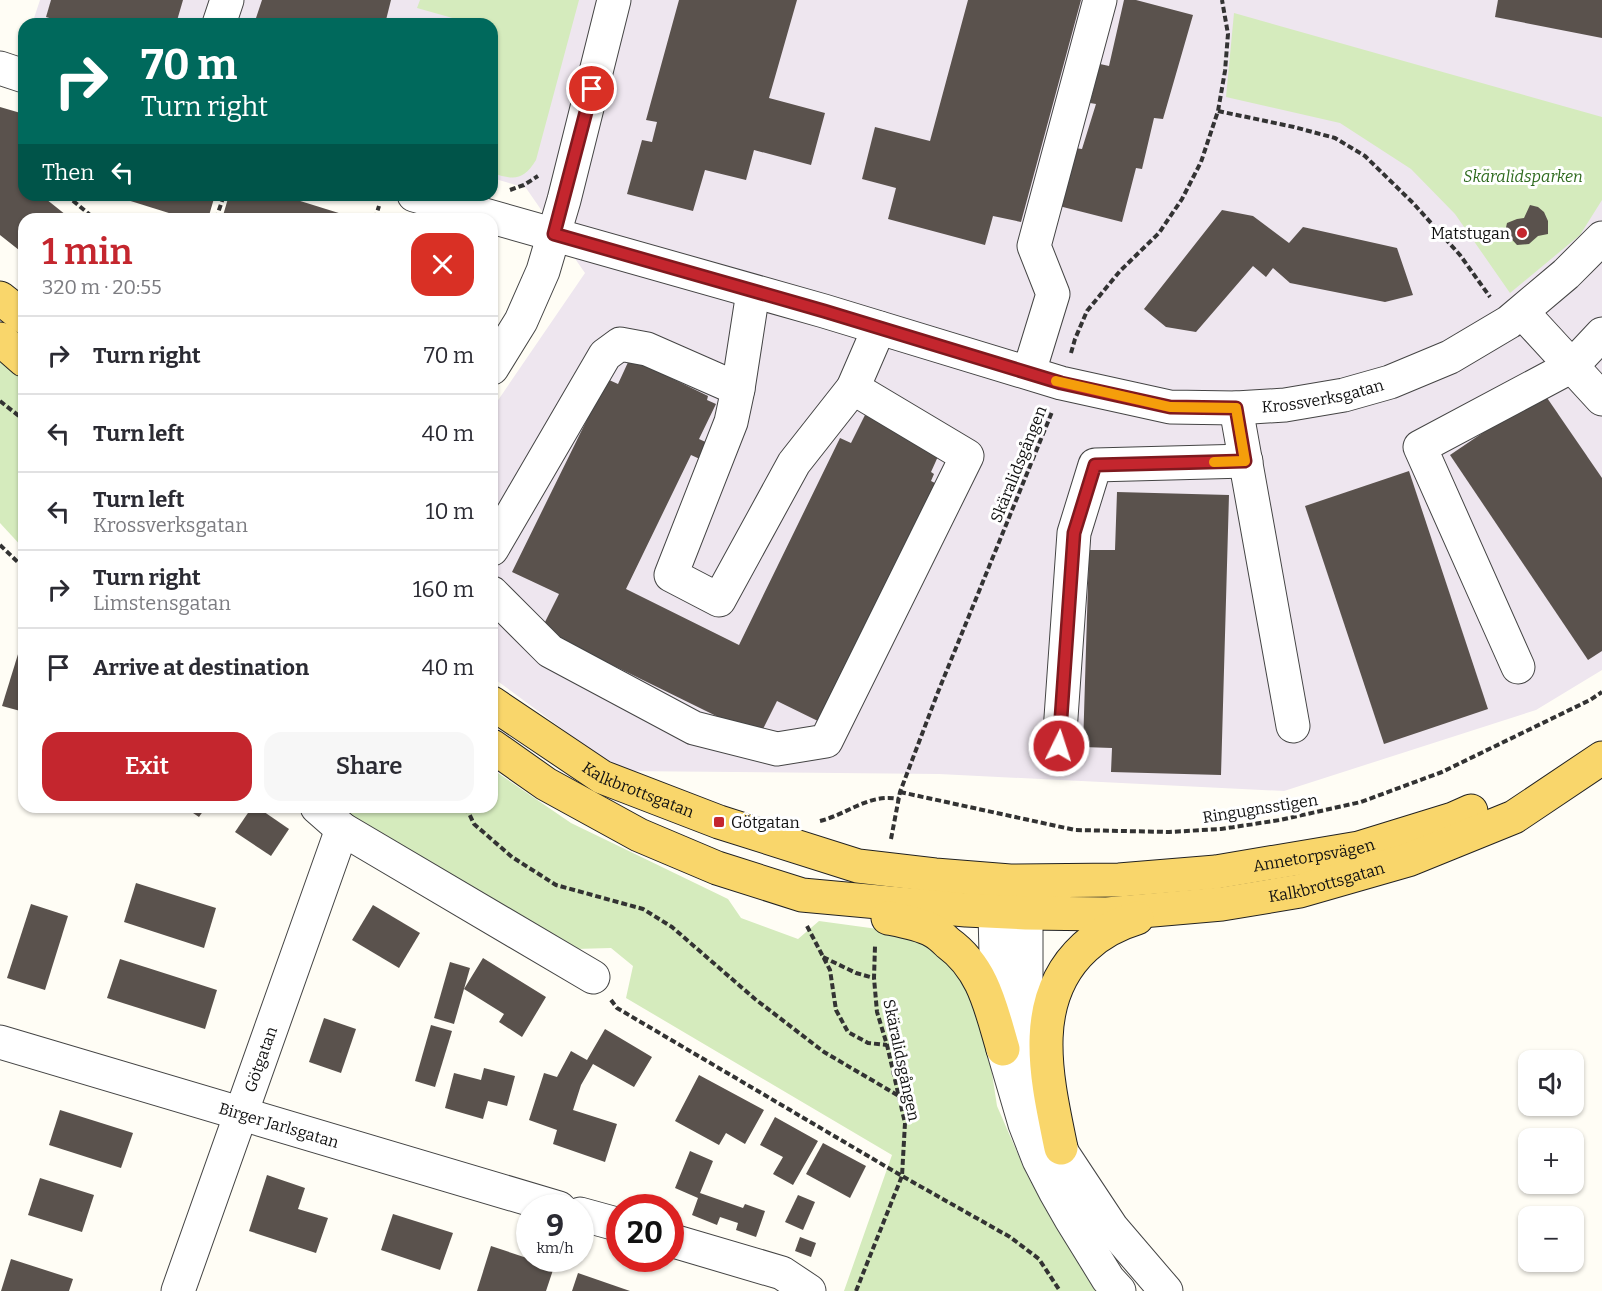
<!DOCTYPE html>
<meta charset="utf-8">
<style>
body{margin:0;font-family:Bitter,serif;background:#f7f7f7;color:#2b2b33;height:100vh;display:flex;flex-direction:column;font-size:22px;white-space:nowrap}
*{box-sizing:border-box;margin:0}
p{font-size:20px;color:#7c7c81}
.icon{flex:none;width:33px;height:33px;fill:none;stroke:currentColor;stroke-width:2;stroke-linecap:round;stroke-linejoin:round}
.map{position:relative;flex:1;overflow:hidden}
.side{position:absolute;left:18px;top:213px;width:480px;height:600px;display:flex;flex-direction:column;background:#fff;border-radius:18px;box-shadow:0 2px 4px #0004}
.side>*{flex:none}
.top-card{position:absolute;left:18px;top:18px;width:480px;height:183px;border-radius:18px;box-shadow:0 2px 4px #0004;background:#00695c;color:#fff;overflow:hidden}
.fabs{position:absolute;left:1518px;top:1050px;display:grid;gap:12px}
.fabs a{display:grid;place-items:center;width:66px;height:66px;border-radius:12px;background:#fff;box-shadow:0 2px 4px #0004;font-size:30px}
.speed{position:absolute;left:516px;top:1194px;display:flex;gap:12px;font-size:30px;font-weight:700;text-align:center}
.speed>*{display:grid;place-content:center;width:78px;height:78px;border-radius:50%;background:#fff;box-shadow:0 2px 4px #0004;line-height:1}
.speed small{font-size:15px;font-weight:400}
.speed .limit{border:9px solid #d22;background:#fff;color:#111}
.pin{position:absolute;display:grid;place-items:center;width:51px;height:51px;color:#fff;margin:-26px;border:3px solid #fff;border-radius:50%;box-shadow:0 2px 6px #0007}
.me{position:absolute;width:66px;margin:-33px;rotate:4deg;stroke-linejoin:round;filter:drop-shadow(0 0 4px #0008)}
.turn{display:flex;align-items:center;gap:21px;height:126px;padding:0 24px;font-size:27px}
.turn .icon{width:78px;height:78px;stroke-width:2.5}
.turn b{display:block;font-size:42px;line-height:51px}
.then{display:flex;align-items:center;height:57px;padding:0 24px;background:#0003;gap:12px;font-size:22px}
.round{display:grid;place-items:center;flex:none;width:63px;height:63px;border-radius:18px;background:#f7f7f7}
.overview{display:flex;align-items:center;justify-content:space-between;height:102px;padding:0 24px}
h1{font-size:36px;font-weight:600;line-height:45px;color:#c4262e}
.primary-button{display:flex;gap:12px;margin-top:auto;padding:12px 24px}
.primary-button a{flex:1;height:69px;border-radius:18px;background:#c4262e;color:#fff;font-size:24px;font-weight:600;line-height:69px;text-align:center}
.primary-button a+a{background:#f7f7f7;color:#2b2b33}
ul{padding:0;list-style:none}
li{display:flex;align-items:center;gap:18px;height:78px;padding:0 24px;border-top:2px solid #e1e1e2}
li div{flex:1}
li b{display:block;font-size:22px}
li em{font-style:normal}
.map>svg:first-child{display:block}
</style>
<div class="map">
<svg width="1602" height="1291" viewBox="0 0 1602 1291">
<rect width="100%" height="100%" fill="#fffdf5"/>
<path fill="#eee6ef" d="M40 0H1602V670L1536 710 1284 791 939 774 619 771 492 677V409L585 273 526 188 492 178V24H32Z"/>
<g fill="#d5ebbd">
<path d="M420 0H579L536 160C523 181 514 180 492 173V41L495 30 492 29V24H474L417 8Z"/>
<path d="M1234 13 1602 117V200L1580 235 1510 293 1455 214 1411 169 1340 123 1226 97Z"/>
<path d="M0 359 24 380V549L0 523Z"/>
<path d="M492 769 571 823 728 899 741 918 798 939 819 921 907 933 949 960 975 998 988 1047 997 1106 1027 1175 1075 1256 1106 1291H844L892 1155 626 998 633 966 611 948 575 949 331 807H492Z"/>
</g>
<g fill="#5a524d">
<path d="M51 0H183L176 24H69L46 17Z"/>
<path d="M262 0H391L385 24H254Z"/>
<path d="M679 0H797L769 98 825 113 811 165 754 150 746 180 705 170 693 211 627 194 642 140 652 142 657 122 646 120Z"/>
<path d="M968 0H1081L1021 222 993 216 985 245 888 219 896 188 862 179 875 127 930 141Z"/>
<path d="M1124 0H1136L1193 15 1163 119 1154 118 1142 169 1136 168 1122 222 1059 206 1075 148 1082 149 1096 104 1090 103 1100 64 1109 66Z"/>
<path d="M1498 0H1602V38L1495 17Z"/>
<path d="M0 107 24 114V195H41L71 219H24V254L0 235Z"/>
<path d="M121 195H215L208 219H188L121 198Z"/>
<path d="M229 195H281L358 219H222Z"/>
<path d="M1530 205 1538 207 1544 212 1548 221V234L1538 236 1529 244 1517 245 1505 232 1507 223 1517 219 1524 218Z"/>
<path d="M1222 210 1253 216 1289 243 1303 227 1397 248 1413 295 1385 302 1290 283 1273 268 1266 277 1253 266 1196 332 1166 327 1144 309Z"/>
<path d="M630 358 708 396 707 400 716 404 699 439 710 444 702 460 691 455 626 589 739 645 840 438 851 443 865 415 940 452 931 472 934 474 931 481 941 486 824 724 777 701 759 737 541 630 559 594 512 572 607 379 618 384Z"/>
<path d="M1543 392 1602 478V651L1588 660 1450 455Z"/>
<path d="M1409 471 1488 709 1384 744 1305 506Z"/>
<path d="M1117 492 1229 495 1221 775 1111 772 1112 748 1083 747 1089 550H1115Z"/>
<path d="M23 638 24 639V712L2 706Z"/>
<path d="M184 807H206L199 817Z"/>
<path d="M252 807H257L289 829 271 856 235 832Z"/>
<path d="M136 883 216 908 204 948 124 922Z"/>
<path d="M31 904 68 916 45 990 7 978Z"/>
<path d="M373 905 420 933 399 968 352 940Z"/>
<path d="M483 958 546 997 522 1037 499 1022 504 1014 464 989Z"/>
<path d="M120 959 217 990 205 1029 107 998Z"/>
<path d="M450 962 470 968 454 1024 434 1018Z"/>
<path d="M324 1018 356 1029 341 1073 309 1062Z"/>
<path d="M431 1025 452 1031 435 1087 415 1081Z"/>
<path d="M605 1029 652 1057 634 1087 593 1064 581 1085 573 1110 617 1124 605 1162 553 1144 557 1130 529 1120 544 1073 557 1077 571 1051 587 1060Z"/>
<path d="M484 1068 515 1076 507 1106 488 1101 483 1119 445 1108 454 1073 481 1080Z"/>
<path d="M699 1075 764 1110 745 1144 726 1133 719 1145 675 1121Z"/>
<path d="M60 1110 133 1133 121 1168 49 1145Z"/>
<path d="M775 1117 818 1141 793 1185 773 1174 783 1157 760 1145Z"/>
<path d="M823 1143 866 1166 850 1198 806 1174Z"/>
<path d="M690 1151 713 1161 700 1193 743 1208 745 1204 765 1211 756 1237 736 1230 738 1223 720 1217 717 1225 692 1215 698 1198 675 1188Z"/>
<path d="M267 1175 305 1188 298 1209 328 1218 316 1253 249 1231Z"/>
<path d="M40 1178 94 1195 82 1232 28 1215Z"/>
<path d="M798 1195 815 1202 803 1230 785 1222Z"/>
<path d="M393 1214 453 1233 440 1270 381 1250Z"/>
<path d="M800 1237 816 1243 811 1257 795 1251Z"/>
<path d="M491 1246 554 1267 546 1291H477Z"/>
<path d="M11 1259 73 1279 69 1291H1Z"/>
<path d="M578 1273 630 1291H572Z"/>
</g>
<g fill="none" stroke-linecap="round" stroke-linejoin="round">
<defs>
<g id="minor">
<path d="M219 24 227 0"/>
<path d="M0 68 24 76"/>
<path id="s1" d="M414 195 824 311 1061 383 1170 407 1236 408 1285 405 1344 395 1390 382 1450 357 1509 322 1566 274 1602 238"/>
<path d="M753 292 738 389 731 422 671 575 719 600 794 463 853 388 879 328"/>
<path d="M1522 312 1602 399"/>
<path d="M492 368 521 321 543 271 564 200 614 0"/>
<path d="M1029 372 1053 294 1034 246 1100 0"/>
<path d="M1236 408 1293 726"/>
<path d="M492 549 605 355 620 344 647 349 738 389"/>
<path d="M492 593 550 651 694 728 777 749 826 741 967 456 853 388"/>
<path d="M1518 667 1420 447 1572 366 1602 334"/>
<path d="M1059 746 1074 533 1095 465 1246 461"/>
<path d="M317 807 342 829 593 977"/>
<path d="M1008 885 995 913 997 995 1003 1049 1025 1124 1039 1160 1055 1191 1071 1219 1108 1279 1119 1291"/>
<path d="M1014 888 1026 913V1042L1033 1075 1063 1154 1112 1228 1166 1291"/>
<path id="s2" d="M0 1042 559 1208"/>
<path d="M580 1214 620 1225"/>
<path d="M670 1240 782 1273 809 1291"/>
<path id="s3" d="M178 1291 342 829"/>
</g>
<g id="major">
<path d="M0 298 24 317"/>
<path d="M0 339 24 360"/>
<path id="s4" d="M492 703 602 777 719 822 858 866 935 875 1010 881 1119 880 1216 872 1359 848 1453 819 1471 811"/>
<path id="s5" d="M492 746 546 784 639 835 717 868 802 895 966 910 1026 913 1107 914 1222 904 1300 891 1408 860 1514 817 1602 758"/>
<path d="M888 918C903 921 920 924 933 931 939 934 944 939 948 943 984 969 991 1009 1003 1049"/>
<path d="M1061 1148C1047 1080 1027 1000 1085 947 1100 933 1117 924 1137 918"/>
</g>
</defs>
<use href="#minor" stroke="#444" stroke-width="35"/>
<use href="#major" stroke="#222" stroke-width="35"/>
<g stroke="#333" stroke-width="4" stroke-dasharray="6 3" stroke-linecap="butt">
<path d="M1218 111 1294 127 1335 138 1365 156 1413 203 1460 255 1490 297"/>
<path d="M510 190 524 185 538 176"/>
<path d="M66 195 95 219"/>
<path d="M216 219 224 195"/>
<path d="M375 219 379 206"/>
<path d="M1071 353 1075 339 1087 311 1120 271 1159 233 1182 199 1201 162 1218 111 1225 71 1228 34 1222 0"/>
<path d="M0 401 24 420"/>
<path d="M0 545 24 568"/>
<path d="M900 792 1075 830 1169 832 1221 829 1280 820 1361 802 1442 772 1590 700 1602 692"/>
<path d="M466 807 474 824 512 857 556 885 643 909 672 927 755 999 824 1052 899 1096"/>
<path d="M820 821C848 814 869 793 899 799"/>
<path d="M891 839 900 792 938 692 1052 412"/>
<path d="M807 926 830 970 836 1010 848 1032 868 1043 887 1045"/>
<path d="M823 957 856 973 874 978"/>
<path d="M611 1000 617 1008 902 1176 1010 1237 1039 1259 1060 1291"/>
<path d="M856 1291 902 1176 905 1123 887 1045 877 1012 874 978 875 946"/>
</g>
<use href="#minor" stroke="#fff" stroke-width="33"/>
<use href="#major" stroke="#f9d66b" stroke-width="33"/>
</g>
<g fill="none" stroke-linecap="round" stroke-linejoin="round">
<defs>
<path id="route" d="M592 89 554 234 824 311 1061 383 1170 407 1236 408 1245 461 1095 465 1074 533 1059 746"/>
</defs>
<use href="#route" stroke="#7f191e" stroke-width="15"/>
<use href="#route" stroke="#c4262e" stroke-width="10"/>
<path stroke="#f59e0b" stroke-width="10" d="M1056 381 1170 407 1236 408 1245 461 1214 462"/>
</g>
<g fill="#c4262e" stroke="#fff" stroke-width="2">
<circle cx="1522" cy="233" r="6"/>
<rect x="713" y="816" width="12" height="12" rx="3"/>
</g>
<g text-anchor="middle" stroke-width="6" stroke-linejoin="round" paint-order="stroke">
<g font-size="16" font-style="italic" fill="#2f6b1f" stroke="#fff">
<text x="1523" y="182">Skäralidsparken</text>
</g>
<g font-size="16" fill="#111" stroke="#fff" text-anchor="end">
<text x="1510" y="239">Matstugan</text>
<text x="731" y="828" text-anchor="start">Götgatan</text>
</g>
<g font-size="16" fill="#111" stroke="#fff">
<text dy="6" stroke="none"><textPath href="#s1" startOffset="939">Krossverksgatan</textPath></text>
<text transform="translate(1018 464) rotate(-68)" y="6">Skäralidsgången</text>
<text dy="6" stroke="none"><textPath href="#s4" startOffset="171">Kalkbrottsgatan</textPath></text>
<text transform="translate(1260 808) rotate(-9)" y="6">Ringugnsstigen</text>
<text dy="6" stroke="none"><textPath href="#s4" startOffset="862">Annetorpsvägen</textPath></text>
<text dy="6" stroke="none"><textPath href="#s5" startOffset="874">Kalkbrottsgatan</textPath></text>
<text dy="6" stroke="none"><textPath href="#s3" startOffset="246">Götgatan</textPath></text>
<text transform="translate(902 1060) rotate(78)" y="6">Skäralidsgången</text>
<text dy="6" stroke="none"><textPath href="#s2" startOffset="291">Birger Jarlsgatan</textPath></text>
</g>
</g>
</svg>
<div class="fabs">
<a><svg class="icon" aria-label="sound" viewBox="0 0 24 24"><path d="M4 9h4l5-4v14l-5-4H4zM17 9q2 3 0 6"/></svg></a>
<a>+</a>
<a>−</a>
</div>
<div class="speed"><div>9<small>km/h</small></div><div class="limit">20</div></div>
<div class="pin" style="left:592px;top:89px;background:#d93025"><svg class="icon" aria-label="arrive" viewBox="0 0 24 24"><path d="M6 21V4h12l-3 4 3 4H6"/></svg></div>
<svg class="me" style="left:1059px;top:746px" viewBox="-20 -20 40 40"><circle r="17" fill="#c4262e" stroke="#fff" stroke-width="3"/><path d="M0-11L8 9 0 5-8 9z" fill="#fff"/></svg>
<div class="top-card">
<div class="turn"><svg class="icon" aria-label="right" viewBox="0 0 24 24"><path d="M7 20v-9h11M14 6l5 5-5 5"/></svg><div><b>70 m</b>Turn right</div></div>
<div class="then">Then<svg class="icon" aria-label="left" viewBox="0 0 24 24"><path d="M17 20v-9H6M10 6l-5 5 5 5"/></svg></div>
</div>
<section class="side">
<div class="overview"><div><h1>1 min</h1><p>320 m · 20:55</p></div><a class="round" style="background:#d93025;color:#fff"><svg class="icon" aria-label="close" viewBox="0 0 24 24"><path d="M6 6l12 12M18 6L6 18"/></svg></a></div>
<ul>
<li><svg class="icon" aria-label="right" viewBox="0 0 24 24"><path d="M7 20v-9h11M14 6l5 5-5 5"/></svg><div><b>Turn right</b></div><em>70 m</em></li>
<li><svg class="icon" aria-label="left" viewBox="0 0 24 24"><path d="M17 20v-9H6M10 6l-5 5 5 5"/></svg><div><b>Turn left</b></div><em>40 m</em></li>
<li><svg class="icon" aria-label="left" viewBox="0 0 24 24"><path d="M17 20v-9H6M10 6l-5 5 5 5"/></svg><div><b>Turn left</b><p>Krossverksgatan</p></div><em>10 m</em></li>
<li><svg class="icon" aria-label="right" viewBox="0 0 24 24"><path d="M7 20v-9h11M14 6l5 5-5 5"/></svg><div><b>Turn right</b><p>Limstensgatan</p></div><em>160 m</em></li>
<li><svg class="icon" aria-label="arrive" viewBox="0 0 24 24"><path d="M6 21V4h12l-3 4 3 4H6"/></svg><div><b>Arrive at destination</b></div><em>40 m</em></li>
</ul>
<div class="primary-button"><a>Exit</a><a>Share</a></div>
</section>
</div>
